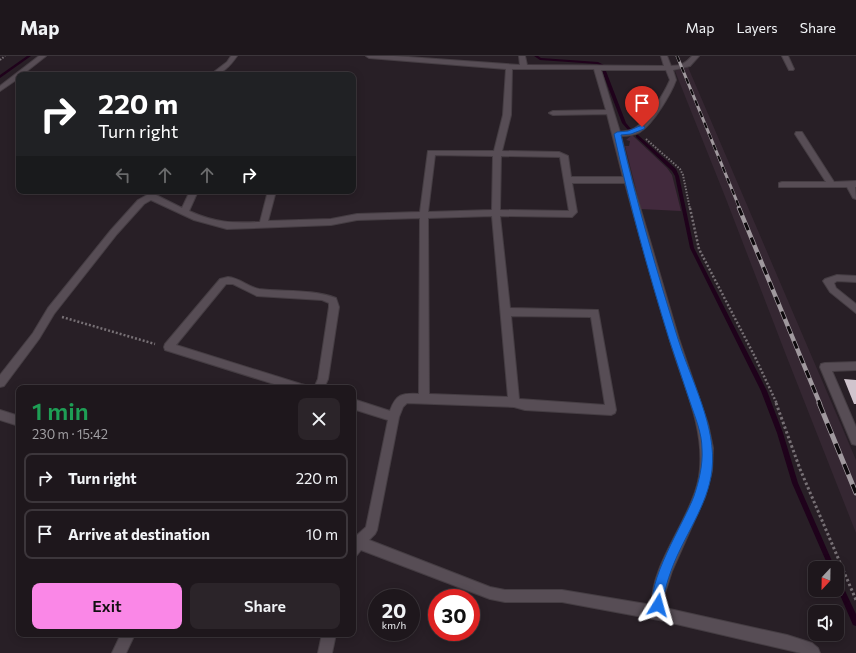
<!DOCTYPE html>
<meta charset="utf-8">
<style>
body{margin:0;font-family:Commissioner,sans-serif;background:#2b2429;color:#f1f3f6;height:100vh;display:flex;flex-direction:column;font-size:15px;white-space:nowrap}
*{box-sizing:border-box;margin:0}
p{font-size:13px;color:#a19fa3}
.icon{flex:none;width:22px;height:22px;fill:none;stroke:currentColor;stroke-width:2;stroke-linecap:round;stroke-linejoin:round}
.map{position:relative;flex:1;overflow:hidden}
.panel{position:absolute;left:16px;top:329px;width:340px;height:252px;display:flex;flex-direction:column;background:#1e171c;border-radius:8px;box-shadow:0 2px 10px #0003,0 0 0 1px #3c363b}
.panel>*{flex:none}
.top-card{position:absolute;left:16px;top:16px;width:340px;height:122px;border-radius:8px;box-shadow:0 2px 10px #0003,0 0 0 1px #3c363b;background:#202124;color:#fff;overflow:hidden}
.needle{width:26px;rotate:202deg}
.tools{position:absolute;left:808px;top:505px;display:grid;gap:8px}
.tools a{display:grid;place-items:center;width:36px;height:36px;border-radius:8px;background:#1e171c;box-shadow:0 2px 10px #0003,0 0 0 1px #3c363b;font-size:20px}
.speed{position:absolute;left:368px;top:533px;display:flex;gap:8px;font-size:20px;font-weight:700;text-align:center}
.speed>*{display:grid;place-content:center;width:52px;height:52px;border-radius:50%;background:#1e171c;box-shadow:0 2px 10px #0003,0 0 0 1px #3c363b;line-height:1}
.speed small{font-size:10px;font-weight:400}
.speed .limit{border:6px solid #d22;background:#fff;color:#111}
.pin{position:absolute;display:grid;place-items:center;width:34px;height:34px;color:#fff;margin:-41px -17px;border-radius:50% 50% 50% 0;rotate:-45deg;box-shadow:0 0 4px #0007}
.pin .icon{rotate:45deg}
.me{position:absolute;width:44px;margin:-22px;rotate:8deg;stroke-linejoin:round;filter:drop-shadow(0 0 3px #0008)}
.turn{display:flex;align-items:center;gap:14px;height:84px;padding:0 16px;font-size:18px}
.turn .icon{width:52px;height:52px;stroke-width:2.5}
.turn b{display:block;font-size:28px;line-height:34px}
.lanes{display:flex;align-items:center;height:38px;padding:0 16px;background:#0003;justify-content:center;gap:20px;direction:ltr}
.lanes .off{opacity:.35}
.round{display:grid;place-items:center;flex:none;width:42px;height:42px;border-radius:8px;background:#2b2429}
.head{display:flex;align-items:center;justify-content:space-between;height:68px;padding:0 16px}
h1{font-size:24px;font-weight:600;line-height:30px;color:#1e9e55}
.primary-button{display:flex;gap:8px;margin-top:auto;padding:8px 16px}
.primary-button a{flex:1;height:46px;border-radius:8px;background:#fa87e7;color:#111;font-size:16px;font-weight:600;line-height:46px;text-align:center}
.primary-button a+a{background:#2b2429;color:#f1f3f6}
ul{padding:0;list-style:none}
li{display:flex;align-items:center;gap:12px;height:50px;margin:0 8px 6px;padding:0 8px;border:2px solid #3c363b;border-radius:8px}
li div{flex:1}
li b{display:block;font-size:15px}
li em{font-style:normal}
header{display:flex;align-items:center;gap:24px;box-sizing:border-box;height:56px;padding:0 20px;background:#1e171c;border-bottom:1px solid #3c363b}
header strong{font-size:19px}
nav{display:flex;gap:22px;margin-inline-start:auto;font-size:14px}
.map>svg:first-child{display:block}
</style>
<header>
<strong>Map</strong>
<nav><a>Map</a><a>Layers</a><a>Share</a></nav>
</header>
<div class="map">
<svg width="856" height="597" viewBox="0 0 856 597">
<rect width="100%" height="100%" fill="#281f26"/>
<path fill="#352732" d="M685 11H688L856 404V477L786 299 726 143 675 15Z"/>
<path fill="#422a3d" d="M632 79 667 112 672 119 681 155 641 153 625 90H629L630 85 626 84Z"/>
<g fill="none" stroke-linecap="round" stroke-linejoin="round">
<g fill="#1f021b" fill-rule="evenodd">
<path d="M27 0H31L0 22V19Z"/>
<path d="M534 0H538L541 2 598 6 604 9 602 10 597 8 540 4Z"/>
<path d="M603 14 606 15 626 67 631 73 630 74H628L622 67 602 15Z"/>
<path d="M636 79H638L676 113 679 120 694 192 767 335 783 377 798 427 835 512H829L792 427 777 377 761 335 690 192 675 120 672 115 636 81Z"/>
<path d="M837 521 839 522 856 558V570L853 569 837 532Z"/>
</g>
</g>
<path fill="#d0c4cd" d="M844 323 856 324V348H854Z"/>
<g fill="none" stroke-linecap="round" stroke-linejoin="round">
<defs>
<g id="minor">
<path d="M39 0H46L22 19H19V22L0 35V30Z"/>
<path d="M231 0H237C230 10 222 19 210 19L227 6Z"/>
<path d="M366 0H394L520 9 519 0H525L527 9 664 10 661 0H667L671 10C681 10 686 7 692 0H699L690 10 673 14 676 24C671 38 653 68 640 76 634 79 627 80 621 80L632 124 679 283 708 368 713 392 712 415 705 441 672 515 664 540 665 552 787 579 812 587 818 592 820 597H801L659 564 562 546H505L490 543 361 494 357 499 353 501V479L356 480 366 471 388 364 353 353V343L390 355C396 338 402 337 419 338L420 162 357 164 331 169 227 173 194 164 151 144 144 148 117 178 54 258 39 283 4 330 0 331V319L33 277 48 252 111 174 138 144 147 139 145 135H153L154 138 182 152 190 135H198L189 155C216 167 231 167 260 166L268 135H276L268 165 331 163 357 158 420 156 428 95H494L503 59 506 13 369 2ZM512 13H594L606 54 553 55 549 57 553 59 607 58 623 121H571L568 100 559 96 502 95 511 59ZM601 14H666L670 24C664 38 648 64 635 72 631 75 625 75 620 76ZM435 99 493 100 492 154 428 156ZM501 100 560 101 569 155 500 154ZM572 127H625C639 178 653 230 669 281 681 325 704 367 700 413 697 457 650 506 652 549L562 534H505L490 531 369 484 375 478 377 474 399 361 403 351 407 347 514 351 525 354 611 359 615 357 616 354 598 254 510 252 500 160 572 161 577 156ZM492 160 508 341 429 338 428 162ZM511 260 591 261 605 349 519 343Z"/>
<path d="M782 0H788L794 13 793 14H789Z"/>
<path d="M796 76H802L834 126 856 125V131H855L856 143 853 142 847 131H779V127L782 126H826L795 78Z"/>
<path d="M837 219 856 220V226L837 225 834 227 836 232 856 248V257L830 236 823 225 825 223Z"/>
<path d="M228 221C240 222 248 231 259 233 285 236 312 233 336 242L339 251 328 323 324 332H314L318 323 329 251V247L322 244 257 240 233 228H226L176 289 301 328 305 329 306 332H287L165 294 164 291 165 288 220 223Z"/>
<path d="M856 306V314L832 315 856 371V389L852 388 820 311 821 308 825 307Z"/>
<path d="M0 354 19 360V370L0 364Z"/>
<path d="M121 578H135L126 597H112Z"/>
<path d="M322 578H336L332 597H318Z"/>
</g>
</defs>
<use href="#minor" stroke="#453d43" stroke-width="2"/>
<g stroke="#777075" stroke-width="2" stroke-dasharray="1.5 1.5" stroke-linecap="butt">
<path d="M0 4 5 0"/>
<path d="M646 83 680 113 683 119 690 153"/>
</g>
<g stroke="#777075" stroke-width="2.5" stroke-dasharray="2 2" stroke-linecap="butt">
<path d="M690 152 699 193 755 301 777 348"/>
<path d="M62 261 155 288"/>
</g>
<path stroke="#777075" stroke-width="3" stroke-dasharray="2.5 2.5" stroke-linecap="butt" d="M776 347 800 413 856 544"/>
<use href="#minor" fill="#574d55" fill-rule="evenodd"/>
<defs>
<path id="rail-far2" d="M677 0 740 153"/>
<path id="rail-far1" d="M739 152 820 348"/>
<path id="rail" d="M819 347 856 437"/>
</defs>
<use href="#rail-far2" stroke="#a0999e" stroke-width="3"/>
<use href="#rail-far1" stroke="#a0999e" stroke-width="4.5"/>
<use href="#rail" stroke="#a0999e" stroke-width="5"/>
<use href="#rail-far2" stroke="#0e0a0d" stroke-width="2" stroke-dasharray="6" stroke-linecap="butt"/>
<use href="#rail-far1" stroke="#0e0a0d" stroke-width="3" stroke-dasharray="8" stroke-linecap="butt"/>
<use href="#rail" stroke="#0e0a0d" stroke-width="3.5" stroke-dasharray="11" stroke-linecap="butt"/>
</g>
<path fill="#1a73e8" stroke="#114b97" d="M642 69 645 71 644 73 631 78 621 79C637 148 657 216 678 283 691 324 717 371 712 414 708 450 683 481 671 515 668 523 665 533 664 541 664 546 664 549 663 553L658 555 654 553C644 529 685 465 694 440 699 425 703 409 702 393 702 377 695 361 690 346 683 325 676 304 669 283 648 215 629 147 614 78L617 76 628 75Z"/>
</svg>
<div class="tools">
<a><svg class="needle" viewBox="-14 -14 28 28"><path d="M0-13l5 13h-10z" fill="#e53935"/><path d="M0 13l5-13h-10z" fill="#a19fa3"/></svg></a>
<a><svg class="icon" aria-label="sound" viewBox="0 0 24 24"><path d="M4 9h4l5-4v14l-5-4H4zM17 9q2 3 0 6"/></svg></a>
</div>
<div class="speed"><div>20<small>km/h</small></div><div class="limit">30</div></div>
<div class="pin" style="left:642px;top:71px;background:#d93025"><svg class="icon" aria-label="arrive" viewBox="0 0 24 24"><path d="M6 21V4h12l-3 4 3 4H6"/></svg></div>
<svg class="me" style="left:658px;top:549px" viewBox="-20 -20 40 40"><path d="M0-17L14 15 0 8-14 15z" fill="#1a73e8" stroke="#fff" stroke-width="4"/></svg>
<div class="top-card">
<div class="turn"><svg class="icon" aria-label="right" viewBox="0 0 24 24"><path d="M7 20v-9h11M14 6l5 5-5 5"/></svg><div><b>220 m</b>Turn right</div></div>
<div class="lanes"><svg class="icon off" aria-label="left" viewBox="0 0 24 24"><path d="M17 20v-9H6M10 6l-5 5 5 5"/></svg><svg class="icon off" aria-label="ahead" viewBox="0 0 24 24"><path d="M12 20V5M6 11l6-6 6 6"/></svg><svg class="icon off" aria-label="ahead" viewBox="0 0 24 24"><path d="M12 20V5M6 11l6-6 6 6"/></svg><svg class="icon" aria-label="right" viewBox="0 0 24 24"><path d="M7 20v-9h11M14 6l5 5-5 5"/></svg></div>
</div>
<section class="panel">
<div class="head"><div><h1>1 min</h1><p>230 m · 15:42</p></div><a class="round"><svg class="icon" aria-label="close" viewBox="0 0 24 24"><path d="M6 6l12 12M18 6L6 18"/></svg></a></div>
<ul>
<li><svg class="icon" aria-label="right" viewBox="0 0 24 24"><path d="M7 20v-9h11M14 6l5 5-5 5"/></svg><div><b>Turn right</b></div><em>220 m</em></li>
<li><svg class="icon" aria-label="arrive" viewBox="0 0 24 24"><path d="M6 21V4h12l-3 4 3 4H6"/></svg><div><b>Arrive at destination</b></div><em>10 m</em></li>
</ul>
<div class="primary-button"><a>Exit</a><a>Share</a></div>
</section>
</div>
